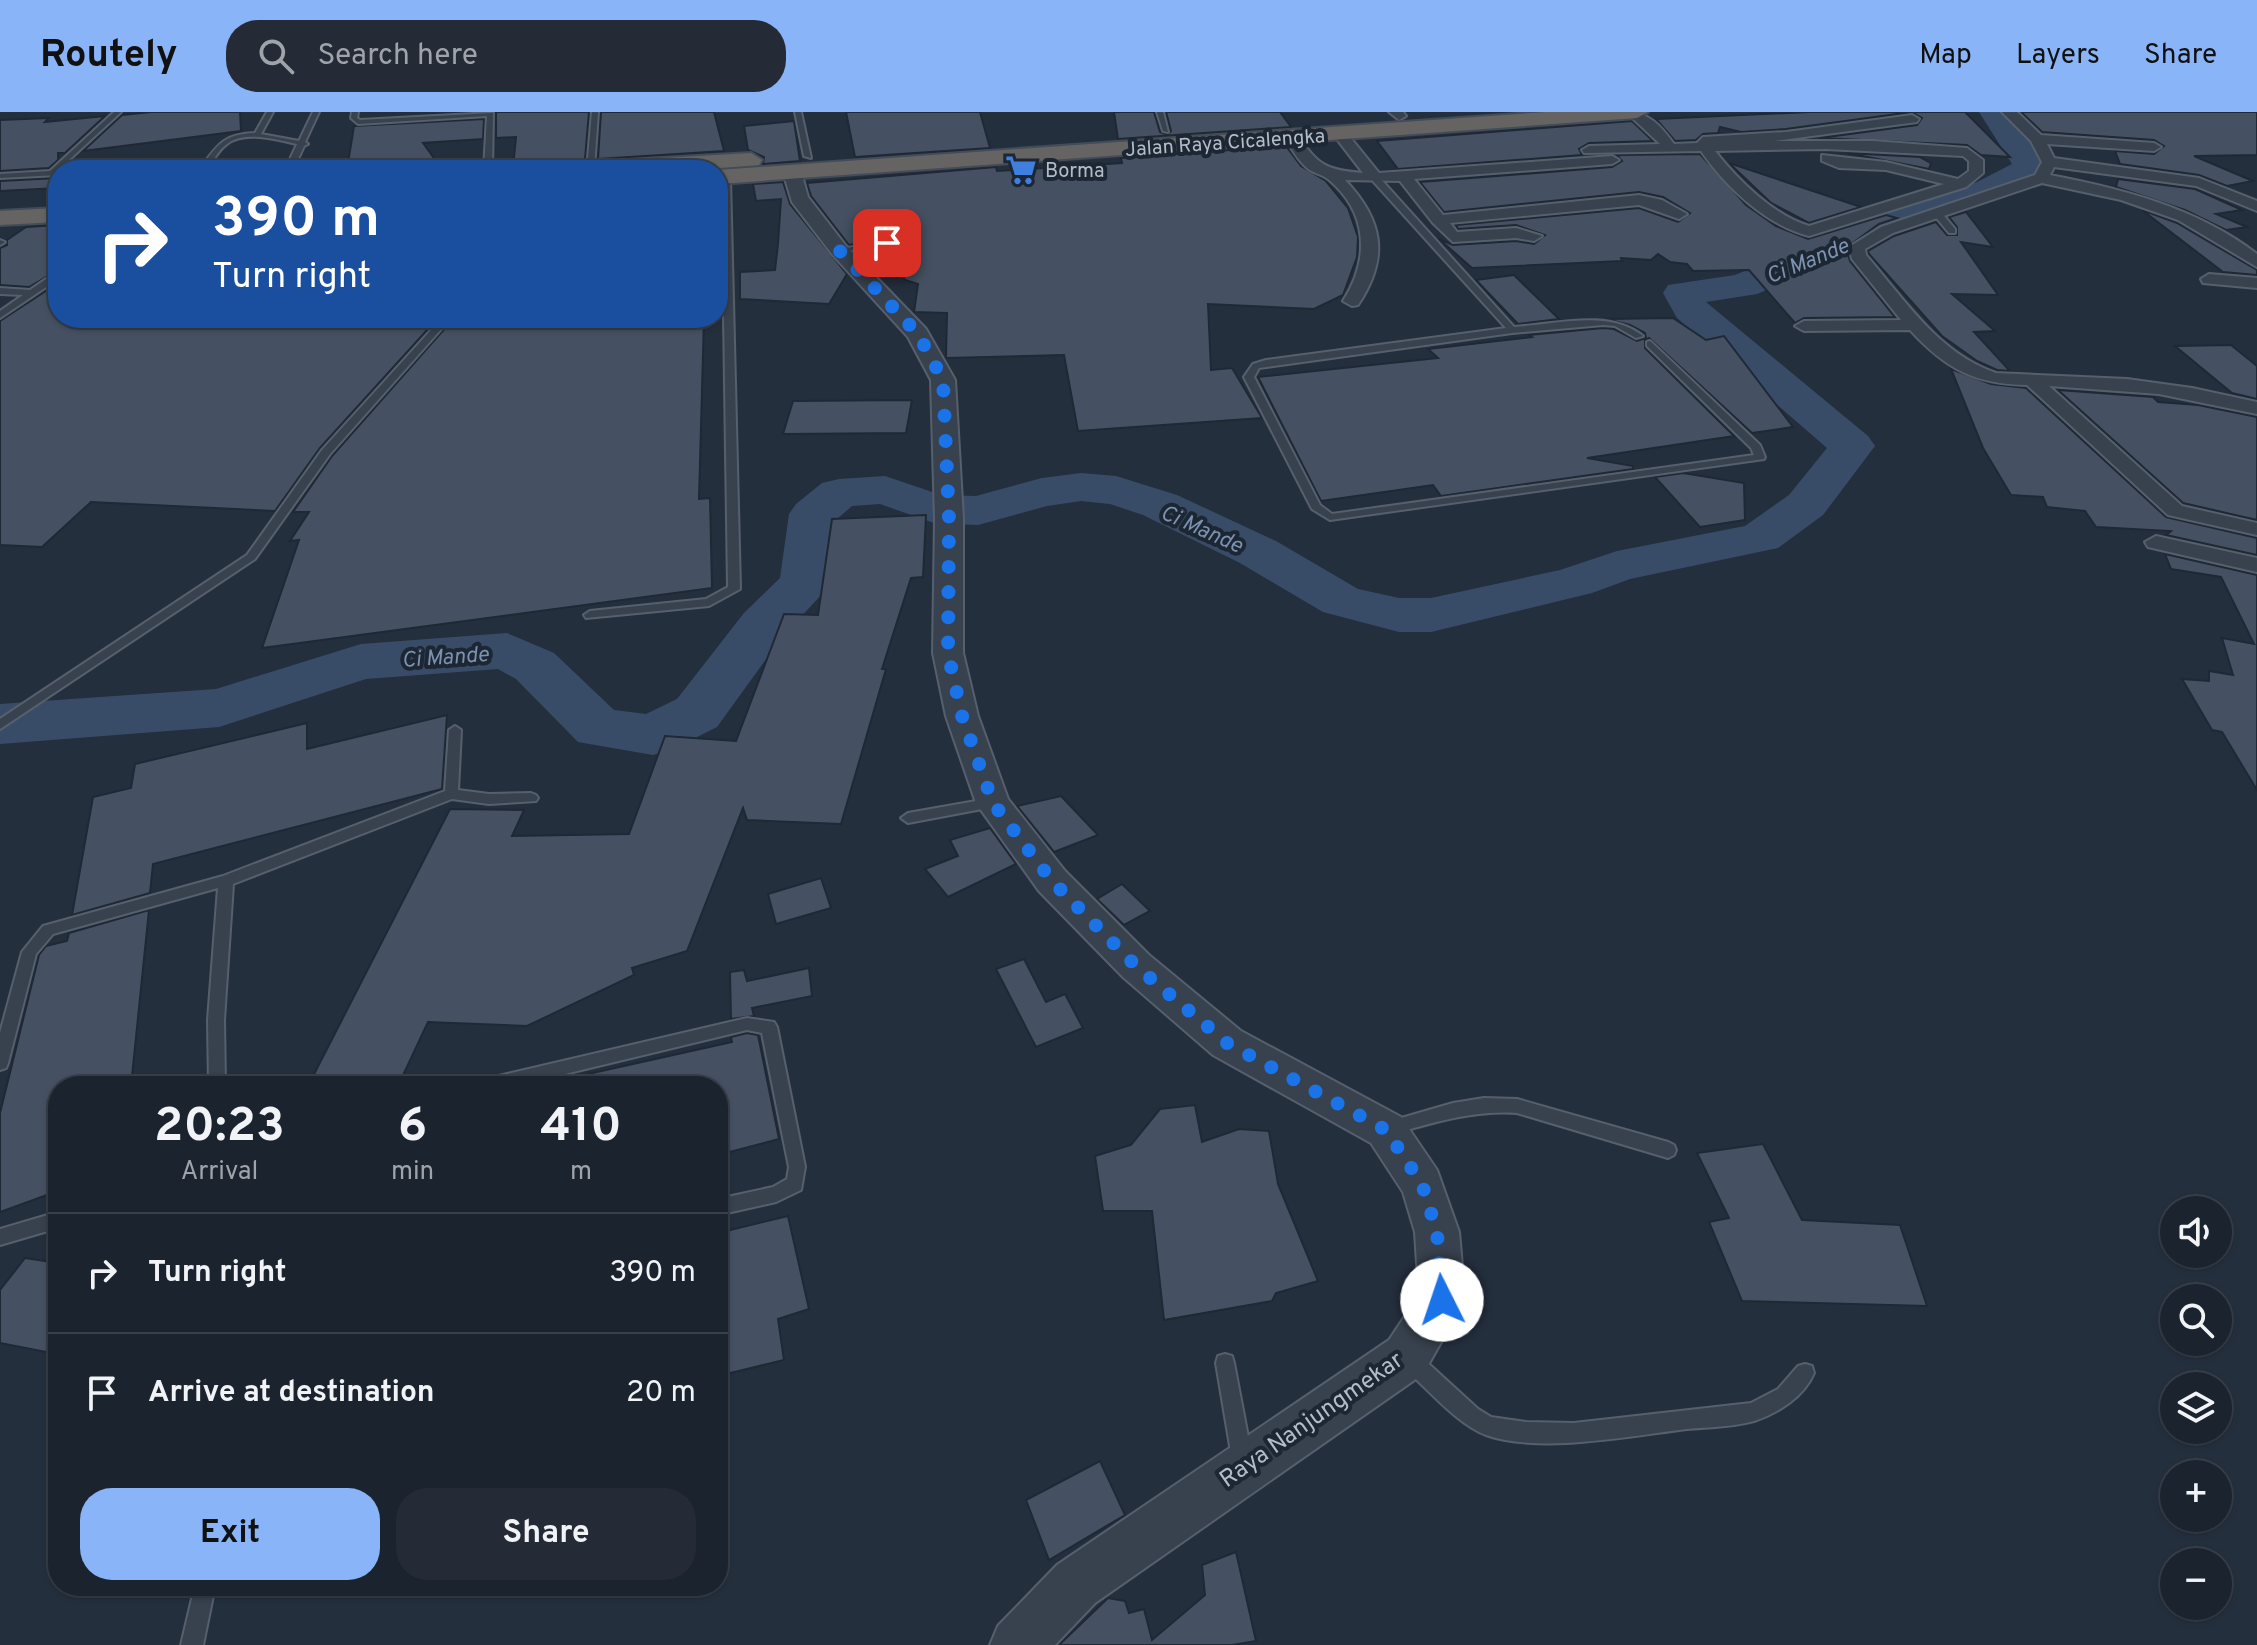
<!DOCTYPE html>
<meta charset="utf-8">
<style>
body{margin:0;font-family:Overpass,sans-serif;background:#242b36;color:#f1f3f6;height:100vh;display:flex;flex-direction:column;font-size:30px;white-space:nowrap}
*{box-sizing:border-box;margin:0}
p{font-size:26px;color:#a0a4aa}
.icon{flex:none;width:44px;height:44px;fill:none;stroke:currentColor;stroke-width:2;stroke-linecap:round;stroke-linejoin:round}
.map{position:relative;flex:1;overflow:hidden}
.details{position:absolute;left:48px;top:964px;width:680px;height:520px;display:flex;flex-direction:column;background:#1b232e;border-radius:32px;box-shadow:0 2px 6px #0004,0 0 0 2px #39404a}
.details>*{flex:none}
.guide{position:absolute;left:48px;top:48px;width:680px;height:168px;border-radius:32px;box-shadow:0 2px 6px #0004,0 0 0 2px #39404a;background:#1a4fa0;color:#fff;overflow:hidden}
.fabs{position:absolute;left:2160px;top:1084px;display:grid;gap:16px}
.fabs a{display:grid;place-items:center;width:72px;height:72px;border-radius:50%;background:#1b232e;box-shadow:0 2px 6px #0004,0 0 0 2px #39404a;font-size:40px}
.pin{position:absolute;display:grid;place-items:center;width:68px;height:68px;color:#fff;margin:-34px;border-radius:16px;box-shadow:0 4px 12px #0006}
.me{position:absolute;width:88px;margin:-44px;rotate:356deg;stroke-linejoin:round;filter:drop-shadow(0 0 6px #0008)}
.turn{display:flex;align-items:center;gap:28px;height:168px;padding:0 32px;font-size:36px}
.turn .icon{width:104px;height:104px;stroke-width:2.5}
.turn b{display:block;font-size:56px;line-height:68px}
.eta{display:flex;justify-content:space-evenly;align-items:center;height:136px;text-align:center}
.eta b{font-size:48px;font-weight:700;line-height:56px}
.primary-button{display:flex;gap:16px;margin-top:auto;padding:16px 32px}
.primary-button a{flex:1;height:92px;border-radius:32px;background:#8ab4f8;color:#111;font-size:32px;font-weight:700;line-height:92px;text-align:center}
.primary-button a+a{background:#242b36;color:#f1f3f6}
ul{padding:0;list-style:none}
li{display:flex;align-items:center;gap:24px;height:120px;padding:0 32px;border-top:2px solid #39404a}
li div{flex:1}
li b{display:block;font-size:30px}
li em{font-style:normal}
header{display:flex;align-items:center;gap:48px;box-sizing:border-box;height:112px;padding:0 40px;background:#8ab4f8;color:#111}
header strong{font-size:38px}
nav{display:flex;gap:44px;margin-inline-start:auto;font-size:28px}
.search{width:560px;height:72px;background:#242b36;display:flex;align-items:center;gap:20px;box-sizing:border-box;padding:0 28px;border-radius:32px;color:#a0a4aa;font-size:30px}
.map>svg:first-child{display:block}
</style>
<header>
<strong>Routely</strong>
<div class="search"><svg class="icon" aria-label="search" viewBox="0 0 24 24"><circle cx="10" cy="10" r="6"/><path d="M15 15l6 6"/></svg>Search here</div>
<nav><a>Map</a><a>Layers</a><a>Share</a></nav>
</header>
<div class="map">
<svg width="2257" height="1533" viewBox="0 0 2257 1533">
<rect width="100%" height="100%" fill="#242f3e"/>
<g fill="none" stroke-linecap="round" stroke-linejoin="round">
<path fill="#394c67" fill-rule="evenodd" d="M1979 0H2009L2048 56 2043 63 2001 84 1896 122 1757 182 1706 190 1868 324 1875 334 1823 403 1778 436 1630 467 1592 481 1431 520H1399L1323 500 1240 451 1143 403 1110 392 1081 389 1047 394 978 413 934 411 880 392 852 394 837 407 831 470 823 481 782 525 717 615 673 637 653 643 578 630 516 567 498 557 366 567 219 615 0 632V592L216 577 361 532 507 521 554 541 614 598 646 602 677 587 744 501 780 466 789 402 796 392 822 371 839 367 885 364 941 383 976 384 1042 366 1081 361 1116 364 1177 383 1276 429 1358 477 1399 486H1431L1560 458 1617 439 1745 414 1789 383 1827 336 1677 206 1663 181 1668 173 1735 163 1870 106 1977 70 2012 52Z"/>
</g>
<g fill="#455162" stroke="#1f2835" stroke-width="2">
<path d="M151 0H240L241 19 83 39 122 3Z"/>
<path d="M496 0H589L585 47 513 55 516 25 496 26Z"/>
<path d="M601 0H714L724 39 598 47Z"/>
<path d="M846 0H980L990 36 855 45Z"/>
<path d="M1114 0H1154L1160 20 1167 23 1171 19 1166 0H1280L1291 15 1118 27Z"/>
<path d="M1809 0H1965L2010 45 1981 43 1967 33 1820 26 1917 13 1922 6 1912 0 1786 17 1741 20 1720 15 1718 21 1703 22 1696 28 1675 29 1656 7Z"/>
<path d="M2021 0H2257V43L2194 44 2253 69 2227 74 2199 63 2120 52 2115 39 2154 42 2164 34 2154 28 2042 20Z"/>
<path d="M105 4 65 41H58V48L49 56 0 59V8L49 6 45 10Z"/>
<path d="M484 7 483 27 423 31 436 49 371 56 373 48 348 51 354 14Z"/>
<path d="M794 9 800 49 763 52 764 45 748 38 744 14Z"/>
<path d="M1632 9 1653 29 1589 31 1579 37 1582 43 1398 57 1377 29Z"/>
<path d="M1286 34 1301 54 1326 69 1348 96 1358 125 1357 145 1343 183 1314 197 1208 192 1211 258 1232 256 1262 306 1078 319 1064 243 946 246 947 201 914 200 918 172 905 168 886 136 905 133V125L880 127 874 117 866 130 849 133 811 84 807 71 996 55 997 59 1122 51 1121 46Z"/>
<path d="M1847 41 1920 45 1931 51 1929 57Z"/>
<path d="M1700 42 1746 93 1776 114 1808 127 1886 103 1897 106 1879 112 1846 136 1850 149 1895 205 1804 206 1795 211 1749 158 1693 159 1687 152 1670 150 1658 142 1651 148 1621 146 1622 149 1472 156 1439 127 1453 133 1516 129 1534 132 1545 123 1516 113 1458 117 1456 113 1639 96 1678 110 1690 101 1663 85 1639 80 1444 100 1420 70 1612 55 1622 49 1617 43Z"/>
<path d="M1729 51 1861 95 1809 111 1771 91Z"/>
<path d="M58 66V76L0 79V69Z"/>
<path d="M2118 67 2195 77 2242 98 2216 102 2247 115 2226 118 2185 98 2116 75Z"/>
<path d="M783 70 790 92 847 162 829 192 740 187V160L775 158 778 132 781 87 756 89 753 72Z"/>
<path d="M2142 98 2177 111 2257 158V163L2223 160Z"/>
<path d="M1966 100 1993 135 1961 130 1998 183 1952 182 1995 219 1974 220 2010 259 1997 258 1977 249 1942 224 1869 142 1868 139 1894 124 1936 110 1947 123H1957V115L1949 105Z"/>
<path d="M58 113V158L29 175 0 173V136L7 133V128L26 115Z"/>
<path d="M1514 163 1559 207 1518 212 1476 168Z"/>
<path d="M58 171V206H438L320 336 275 399 91 390 42 435 0 433V209Z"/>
<path d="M454 206H704L699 387 710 386 712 476 262 536 299 428 290 429 309 400H293L332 344Z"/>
<path d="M1673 206 1706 228 1724 224 1793 315 1752 321 1649 226 1645 228V236L1734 324 1587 346 1633 354V357L1441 384 1433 373 1321 389 1258 265 1438 246 1428 237 1532 225 1529 223 1603 216 1614 217 1637 229 1646 226 1645 221 1630 213 1606 207Z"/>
<path d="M2231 233 2257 254V287L2232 281 2175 234Z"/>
<path d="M1951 257 1991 272 2026 276 2166 405 2257 426V443L2166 423 2171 419 2096 415 2085 399 2047 395 2043 385 2011 383 1983 336Z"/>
<path d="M2058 278 2153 285 2158 290 2198 293 2257 305V408L2183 391Z"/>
<path d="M912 288 906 321 783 322 793 289Z"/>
<path d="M1683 361 1744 371 1745 408 1700 415 1655 365Z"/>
<path d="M926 403 923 465 911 466 882 557H886L841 712 747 708 743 696 687 839 632 856 634 863 527 914 428 910 398 974 309 972 450 697 524 698 512 724 629 722 665 624 736 629 784 502 818 503 832 407Z"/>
<path d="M2165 442 2257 463V678L2222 620 2212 618 2182 567 2209 569V559L2233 563 2222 526 2254 532 2221 465 2171 457Z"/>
<path d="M447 603 442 677 153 752 150 781 72 803 93 685 131 676 135 652 307 611V637Z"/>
<path d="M1061 684 1098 723 1054 740 1017 694Z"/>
<path d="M990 716 1016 752 948 785 925 757 958 744 950 728Z"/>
<path d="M821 766 831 796 776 812 768 782Z"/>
<path d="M1122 772 1150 799 1124 813 1097 787Z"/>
<path d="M149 798 131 974H58V1079L0 1100V1001L39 843 46 834 67 829 69 821Z"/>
<path d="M1024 847 1046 890 1065 882 1083 916 1036 935 996 857Z"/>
<path d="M809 856 812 884 752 896 754 904 731 907 730 860 744 858 747 869Z"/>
<path d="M747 921 758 923 779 1027 718 1043V974H590L588 962 732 930 731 925Z"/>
<path d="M1195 993 1202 1030 1239 1017 1269 1019 1278 1072 1318 1169 1276 1181 1272 1189 1164 1208 1152 1099H1103L1095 1044 1131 1033 1160 997Z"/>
<path d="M1763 1032 1802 1108 1900 1113 1927 1194 1742 1189 1709 1110 1729 1106 1697 1041Z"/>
<path d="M788 1104 809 1197 778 1207 784 1248 718 1264V1121Z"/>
<path d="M25 1146 58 1151V1223L46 1240 0 1231V1178Z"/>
<path d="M1100 1349 1125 1403 1049 1448 1026 1388Z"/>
<path d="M1236 1440 1256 1529 1232 1533H1059L1108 1486 1125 1489 1129 1501 1144 1497 1152 1528 1205 1483 1202 1453Z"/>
</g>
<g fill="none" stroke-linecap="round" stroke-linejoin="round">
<defs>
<g id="service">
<path d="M114 0H121L58 58V63L0 66V62L50 59Z"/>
<path d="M267 0H273L261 22 299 29 313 0H319L305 30 308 32 304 34 293 58H285L297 32C277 28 245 18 227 32 218 38 213 49 207 58H199C217 34 222 22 255 21Z"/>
<path d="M352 0H358L357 6 360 8 493 1 492 58H484L487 4 358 12 351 6Z"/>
<path d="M592 0H598L594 57 587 58Z"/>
<path d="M795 0H801L811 46 804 44Z"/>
<path d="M1157 0H1163L1168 20 1163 19Z"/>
<path d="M726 63 730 65 740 477 709 494 586 506 584 503 590 499 706 487 728 475 722 65Z"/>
<path d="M1372 64H1378L1514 215C1556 212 1609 197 1643 224L1636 226 1615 214 1603 213 1512 221 1259 256 1254 265 1320 393 1332 402 1754 343 1751 336 1647 234V230L1650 229 1760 333 1765 345 1764 347 1330 408 1312 397 1244 265 1253 252 1266 248 1506 216 1372 68Z"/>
<path d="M1934 99H1940L1955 117V121H1949L1934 103Z"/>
<path d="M900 127H903V131L839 140 835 138Z"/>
<path d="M0 128 5 130 0 133Z"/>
<path d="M55 161H58V167L0 206V199L23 183 0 182V176L30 178Z"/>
<path d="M442 206H451L330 342 255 447 0 617V607L247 443 322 338Z"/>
<path d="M455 614 461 618 458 678 489 682 531 681 536 683 538 686 536 689 489 692 452 687 233 772 224 908 225 974H209L208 908 218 776 53 822 36 842 8 951 6 956 0 958V921L22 840 43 814 223 764 445 679 449 618Z"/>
<path d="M993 686 998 688 1000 691 998 694 908 711 901 706 908 701Z"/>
<path d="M747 906 774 910 777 915 805 1055 801 1078 776 1090 718 1103V1087L773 1075 787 1067 789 1055 762 921 747 918 515 974H478L480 969 486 967Z"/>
<path d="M1484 986 1517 987 1668 1030 1674 1033 1676 1038 1674 1043 1668 1046 1517 1001C1472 998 1432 1011 1390 1023L1384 1021 1382 1016 1384 1011 1453 991Z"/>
<path d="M58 1100V1116L0 1133V1117Z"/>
<path d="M1412 1241 1419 1243 1478 1297 1491 1305 1526 1310 1574 1311 1751 1291 1778 1277 1798 1254 1805 1252 1812 1254 1814 1261C1804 1285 1778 1301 1754 1309 1733 1315 1708 1315 1687 1317 1629 1324 1541 1342 1486 1323 1457 1312 1428 1277 1405 1257L1403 1250 1405 1243Z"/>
<path d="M1225 1242 1232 1244 1234 1251 1252 1346 1249 1353 1242 1356 1235 1353 1232 1346 1216 1251 1218 1244Z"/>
<path d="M195 1474H215L203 1533H181Z"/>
</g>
<g id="minor">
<path d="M1389 0H1403L1406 4 1399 8Z"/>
<path d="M1626 0C1649 0 1661 14 1674 32L1697 31 1703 25 1786 20 1912 3 1919 7 1917 10 1775 29H1873L1967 36 1983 48V61L1966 75 1809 124C1766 113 1726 75 1701 39L1584 41 1582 38 1589 34 1660 32ZM1826 37 1963 44 1969 49V59L1958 67 1886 50 1822 43V49L1839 56 1886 58 1944 72 1809 114C1773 103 1738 68 1715 39Z"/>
<path d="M2002 0H2017L2041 23 2154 31 2161 35 2154 39 2047 32 2054 46 2199 66 2257 89V99L2196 74 2054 55 2050 63C2123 77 2197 96 2257 142V155L2178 108 2121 88 2042 71 1893 121 1865 137 1866 143C1905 188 1938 241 1996 261L2127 267 2192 276 2257 290V302L2159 282 2049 274 2182 394 2257 411V423L2168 403 2027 273C1974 272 1946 257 1910 218L1804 219 1795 214 1804 209 1901 208 1852 147 1849 135 1881 115 2035 63 2042 50 2031 29Z"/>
<path d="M1340 18 1345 19 1379 61 1612 44 1619 48 1612 52 1414 67 1443 103 1639 83 1662 88 1687 102 1679 107 1639 93 1450 111 1457 120 1516 116 1542 124 1534 129 1516 126 1453 130 1433 111 1400 69 1345 68C1383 108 1390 145 1358 193L1352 194 1343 189C1370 147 1368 100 1328 67 1321 62 1312 61 1306 55 1297 47 1291 35 1284 25L1296 22C1319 53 1324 58 1363 61L1333 22Z"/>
<path d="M2209 162 2257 166V176L2203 171 2201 167Z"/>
<path d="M2156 424 2257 446V460L2148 435 2145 430Z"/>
</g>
<path id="tertiary" d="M792 54 801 60 808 85 846 134 926 217 955 268 963 407V541L978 604 1008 687 1065 759 1149 843 1241 919 1401 1005 1437 1058 1459 1120 1465 1188 1423 1262 1095 1491 1055 1533H990L998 1514 1057 1453 1389 1228 1419 1183 1415 1120 1403 1080 1371 1031 1213 943 1123 865 1039 779 976 691 946 604 933 541 935 407 931 268 908 225 832 142 792 90 783 60Z"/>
<g id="trunk">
<path d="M1546 0H1648L1637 6 718 72V58Z"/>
<path d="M751 41 762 48 759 53 694 58H563L574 51Z"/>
<path d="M58 96V110L0 113V99Z"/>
</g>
</defs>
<use href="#service" stroke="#565f6c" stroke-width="4"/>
<use href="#minor" stroke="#565f6c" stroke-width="4"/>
<use href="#tertiary" stroke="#565f6c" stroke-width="4"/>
<use href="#trunk" stroke="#434c59" stroke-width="4"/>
<use href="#service" fill="#38414e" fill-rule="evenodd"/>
<use href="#minor" fill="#38414e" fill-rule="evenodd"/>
<use href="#tertiary" fill="#38414e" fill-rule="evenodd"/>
<use href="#trunk" fill="#656462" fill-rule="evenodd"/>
</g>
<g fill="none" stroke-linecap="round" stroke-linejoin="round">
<path stroke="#1a73e8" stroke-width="14" stroke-dasharray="0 25.2" d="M887 131 839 138 918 222 943 268 949 407 948 541 962 604 993 691 1052 769 1136 854 1227 931 1386 1018 1422 1072 1437 1120 1442 1188"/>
</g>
<defs>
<symbol id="supermarket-bare" viewBox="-9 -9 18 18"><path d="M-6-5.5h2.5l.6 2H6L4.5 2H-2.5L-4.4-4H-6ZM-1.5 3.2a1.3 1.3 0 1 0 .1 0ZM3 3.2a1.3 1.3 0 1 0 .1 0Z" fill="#3f7fe0" stroke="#1d2633" stroke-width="2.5" paint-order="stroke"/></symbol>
</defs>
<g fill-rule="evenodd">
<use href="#supermarket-bare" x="999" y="36" width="44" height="44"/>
</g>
<g text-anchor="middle" stroke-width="8" stroke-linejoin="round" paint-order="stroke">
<g font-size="20" fill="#b4bcc9" stroke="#1d2633">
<text transform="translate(1225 30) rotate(-4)" y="7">Jalan Raya Cicalengka</text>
</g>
<g font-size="20" fill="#b4bcc9" stroke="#1d2633" text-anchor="start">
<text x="1045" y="65">Borma</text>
</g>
<g font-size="22" font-style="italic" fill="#7c92b1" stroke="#1d2633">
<text transform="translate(1807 148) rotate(-22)" y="8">Ci Mande</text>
<text transform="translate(1202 416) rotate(24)" y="8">Ci Mande</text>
<text transform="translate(445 544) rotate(-4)" y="8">Ci Mande</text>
</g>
<g font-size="24" fill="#b4bcc9" stroke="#1d2633">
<text transform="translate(1311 1307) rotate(-35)" y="8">Raya Nanjungmekar</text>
</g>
</g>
</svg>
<div class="fabs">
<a><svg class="icon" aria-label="sound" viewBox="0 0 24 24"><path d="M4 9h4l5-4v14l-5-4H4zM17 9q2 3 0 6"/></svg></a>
<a><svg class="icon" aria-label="search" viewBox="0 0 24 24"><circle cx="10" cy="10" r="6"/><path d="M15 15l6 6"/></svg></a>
<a><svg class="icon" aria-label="layers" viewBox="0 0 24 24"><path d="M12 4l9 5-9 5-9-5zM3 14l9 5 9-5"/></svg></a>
<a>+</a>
<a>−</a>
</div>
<div class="pin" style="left:887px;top:131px;background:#d93025"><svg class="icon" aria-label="arrive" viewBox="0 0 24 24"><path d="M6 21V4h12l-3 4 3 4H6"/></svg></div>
<svg class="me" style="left:1442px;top:1188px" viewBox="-20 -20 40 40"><circle r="19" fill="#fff"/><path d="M0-13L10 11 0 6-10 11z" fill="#1a73e8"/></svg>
<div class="guide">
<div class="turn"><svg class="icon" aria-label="right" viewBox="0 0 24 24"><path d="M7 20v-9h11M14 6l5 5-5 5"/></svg><div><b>390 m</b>Turn right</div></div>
</div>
<section class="details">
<div class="eta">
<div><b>20:23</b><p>Arrival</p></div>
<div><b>6</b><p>min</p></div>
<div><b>410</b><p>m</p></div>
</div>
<ul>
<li><svg class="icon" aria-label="right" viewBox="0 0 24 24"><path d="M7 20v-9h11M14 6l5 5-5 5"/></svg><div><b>Turn right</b></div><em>390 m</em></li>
<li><svg class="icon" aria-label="arrive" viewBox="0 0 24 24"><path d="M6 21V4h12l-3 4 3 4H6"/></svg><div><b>Arrive at destination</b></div><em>20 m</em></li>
</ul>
<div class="primary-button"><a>Exit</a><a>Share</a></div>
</section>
</div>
